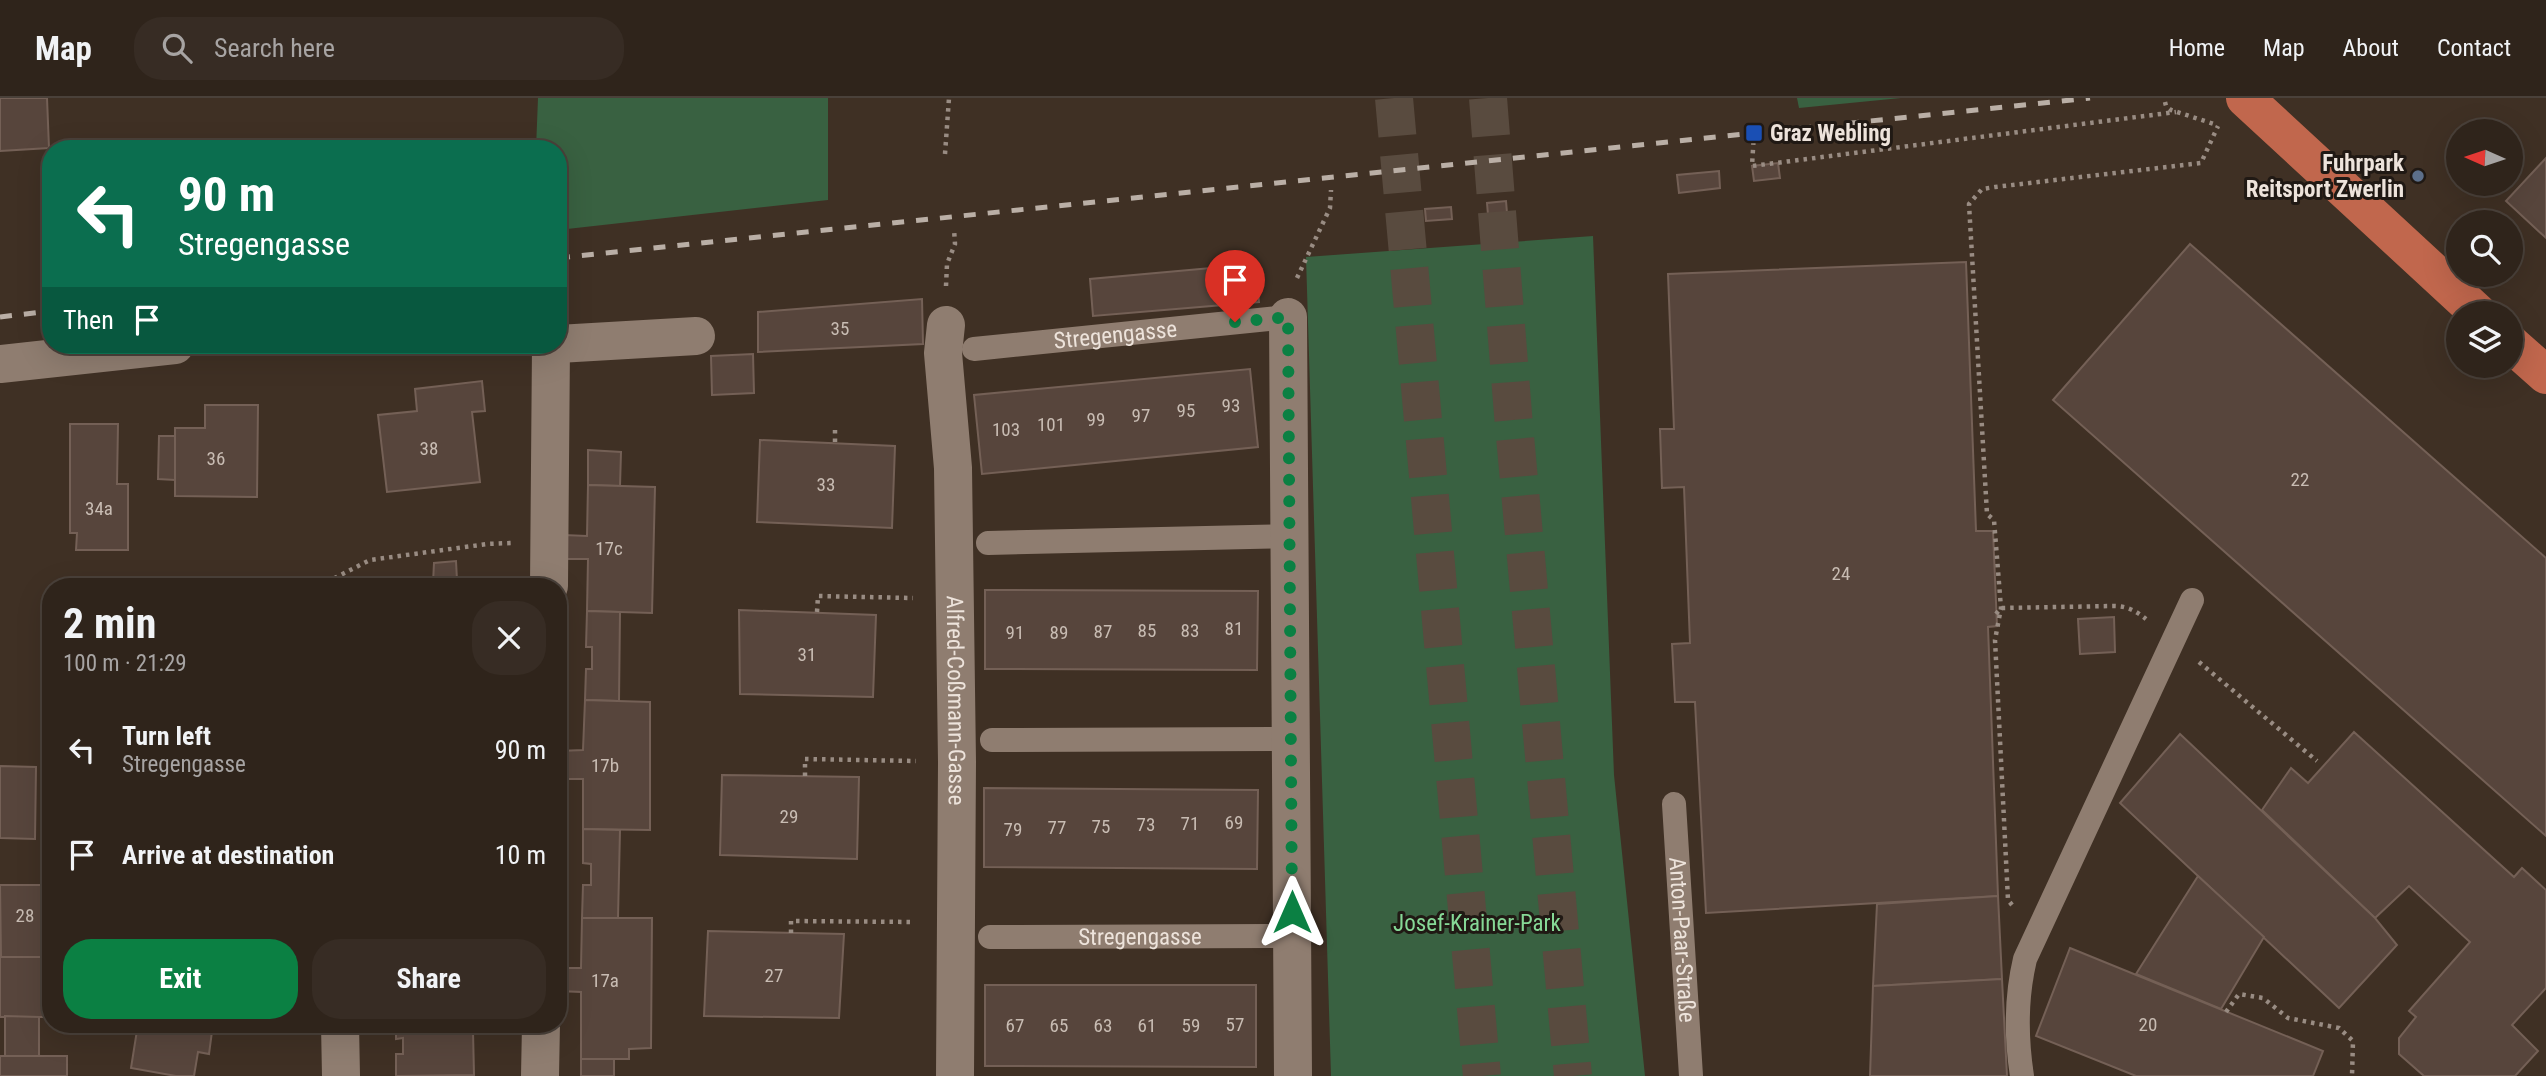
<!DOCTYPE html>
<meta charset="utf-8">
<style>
body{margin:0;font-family:"Roboto Condensed",sans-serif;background:#372c24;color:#f1f3f6;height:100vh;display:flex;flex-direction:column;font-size:26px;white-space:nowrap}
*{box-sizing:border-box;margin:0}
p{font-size:23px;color:#a7a4a3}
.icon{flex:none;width:38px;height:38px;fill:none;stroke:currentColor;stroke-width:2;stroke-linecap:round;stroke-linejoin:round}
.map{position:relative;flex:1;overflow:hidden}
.details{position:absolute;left:42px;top:480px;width:525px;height:455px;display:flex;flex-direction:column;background:#2f241b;border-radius:28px;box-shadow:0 7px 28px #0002,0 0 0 2px #4a413a}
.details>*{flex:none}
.hud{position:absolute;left:42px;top:42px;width:525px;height:214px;border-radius:28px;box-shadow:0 7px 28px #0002,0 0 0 2px #4a413a;background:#0b6e4f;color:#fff;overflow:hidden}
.needle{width:46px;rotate:273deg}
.controls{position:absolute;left:2446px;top:21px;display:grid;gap:14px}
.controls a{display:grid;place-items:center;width:77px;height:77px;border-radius:50%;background:#2f241b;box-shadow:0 7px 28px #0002,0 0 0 2px #4a413a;font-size:35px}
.pin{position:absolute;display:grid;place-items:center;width:60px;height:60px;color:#fff;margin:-72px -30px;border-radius:50% 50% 50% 0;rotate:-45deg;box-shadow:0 0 7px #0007}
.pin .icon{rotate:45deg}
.me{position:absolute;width:77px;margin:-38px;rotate:0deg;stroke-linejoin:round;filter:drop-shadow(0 0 5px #0008)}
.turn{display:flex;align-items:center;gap:24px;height:147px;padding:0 21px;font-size:32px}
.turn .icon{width:91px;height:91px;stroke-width:2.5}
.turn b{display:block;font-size:49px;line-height:60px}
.then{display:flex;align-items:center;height:66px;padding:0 21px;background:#0003;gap:14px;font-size:26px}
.round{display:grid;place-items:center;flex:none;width:74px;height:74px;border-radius:28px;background:#372c24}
.head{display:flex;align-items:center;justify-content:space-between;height:119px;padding:0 21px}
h1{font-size:42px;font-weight:700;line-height:52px}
.action{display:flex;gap:14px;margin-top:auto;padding:14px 21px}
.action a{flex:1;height:80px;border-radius:28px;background:#0b8043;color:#fff;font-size:28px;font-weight:700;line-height:80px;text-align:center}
.action a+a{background:#372c24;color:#f1f3f6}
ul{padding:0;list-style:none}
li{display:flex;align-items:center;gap:21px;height:105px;padding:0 21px}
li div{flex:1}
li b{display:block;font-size:26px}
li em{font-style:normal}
header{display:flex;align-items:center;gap:42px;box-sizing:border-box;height:98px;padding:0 35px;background:#2f241b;border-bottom:2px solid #4a413a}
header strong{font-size:33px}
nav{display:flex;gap:38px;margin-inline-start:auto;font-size:24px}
.search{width:490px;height:63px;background:#372c24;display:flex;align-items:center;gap:18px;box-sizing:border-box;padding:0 24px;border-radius:28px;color:#a7a4a3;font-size:26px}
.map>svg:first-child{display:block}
</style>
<header>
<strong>Map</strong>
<div class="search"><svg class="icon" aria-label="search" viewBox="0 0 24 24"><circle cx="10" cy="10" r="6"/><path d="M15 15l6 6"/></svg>Search here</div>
<nav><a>Home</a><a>Map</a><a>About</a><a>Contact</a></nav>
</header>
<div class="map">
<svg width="2546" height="978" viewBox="0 0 2546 978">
<rect width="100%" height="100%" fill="#3f3024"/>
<g fill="#396141">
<path d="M538 0H828V102L558 132V51H536Z"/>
<path d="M1797 0H1901L1799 10Z"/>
<path d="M1593 138 1614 677 1645 978H1331L1306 159Z"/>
</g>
<g fill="#57453c" stroke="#746056" stroke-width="2">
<path d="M0 0H47L49 50 0 53Z"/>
<path d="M2546 60V140L2506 103Z"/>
<path d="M1778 65 1780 80 1754 83 1752 68Z"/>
<path d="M1719 73 1720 90 1679 95 1677 77Z"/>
<path d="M1506 103 1507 115 1488 117 1487 105Z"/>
<path d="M1451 109 1452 121 1426 123 1425 111Z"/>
<path d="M2190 146 2546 460V738L2053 302Z"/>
<path d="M1966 164 1976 433H1993L1997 528 1988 529 1998 798 1706 815 1695 604H1675L1672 546 1690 545 1684 389 1662 390 1660 331H1674L1668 176Z"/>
<path d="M1255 166 1259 204 1093 218 1090 181Z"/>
<path d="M922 201 923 246 758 254V214Z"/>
<path d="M753 256 754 295 712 297 711 258Z"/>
<path d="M1250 271 1258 349 982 376 974 297Z"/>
<path d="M482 283 485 313 472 314 480 384 387 394 378 317 417 313 415 291Z"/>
<path d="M205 307H258L257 399 175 398V330H205Z"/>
<path d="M70 326H118L117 386H128V452H76L77 435H70Z"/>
<path d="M159 338H175V382L158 381Z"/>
<path d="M760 342 895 348 892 430 757 424Z"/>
<path d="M588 352 621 354 620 388 588 387Z"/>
<path d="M588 387 655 389 652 515 587 513 588 461H563L564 437 587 438Z"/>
<path d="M456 463 457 482 509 480V488H415L433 485 434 465Z"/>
<path d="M985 492 1258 493 1257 572 985 571Z"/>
<path d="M739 512 876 517 873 599 740 596Z"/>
<path d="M587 513 620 514 619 603 585 602 586 571H592V549H586Z"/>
<path d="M2114 519 2115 554 2080 556 2078 521Z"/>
<path d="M585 602 650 604V732L583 731V681H559V653L583 652Z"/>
<path d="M2354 634 2514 779 2522 770 2546 792V890L2512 927 2538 953 2515 978H2424L2399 956V940L2416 919 2409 913 2470 844 2409 788 2375 820 2262 712 2291 670 2308 685Z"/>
<path d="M2180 636 2375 820 2397 847 2339 910 2120 705Z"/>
<path d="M0 668 36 669 35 741 0 740Z"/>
<path d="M722 677 859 679 857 761 720 757Z"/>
<path d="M984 690 1258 692 1257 771 984 769Z"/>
<path d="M583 731 620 732 618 820H582L583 787H591V766L583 765Z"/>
<path d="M2198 778 2264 839 2221 911 2136 876Z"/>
<path d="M0 787H51V848H45V859H1Z"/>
<path d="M1998 798 2002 881 1873 888 1877 806Z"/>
<path d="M582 820H652L651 950 629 951V961H581V894L558 893V870H581Z"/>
<path d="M708 833 844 836 839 920 704 918Z"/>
<path d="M2070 850 2323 953 2313 978H2136L2036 938Z"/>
<path d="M0 859H51L48 919H0Z"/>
<path d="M2002 881 2007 978H1870L1873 888Z"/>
<path d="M985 887H1256V969L985 968Z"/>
<path d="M5 918 39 919V958H5Z"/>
<path d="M138 926H213L209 956 198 954 194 978H176L131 970Z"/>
<path d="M396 926H459V934L473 933 474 977 396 978V956H403V940L396 941Z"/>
<rect x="0" y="958" width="67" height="20"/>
<rect x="581" y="961" width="33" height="17"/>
</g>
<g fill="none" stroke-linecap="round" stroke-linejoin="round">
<g stroke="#594b3f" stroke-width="38" stroke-dasharray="38 19" stroke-linecap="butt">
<path d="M1394 0 1482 978"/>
<path d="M1488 0 1513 316 1573 978"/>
</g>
<g stroke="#998c83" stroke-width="4.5" stroke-dasharray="3.5 5" stroke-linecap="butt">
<path d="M2165 4 2166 8 2171 12 2214 26"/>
<path d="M1754 35 1752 68 2176 14"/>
<path d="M945 56 949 0"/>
<path d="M1297 180 1330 110 1331 92"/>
<path d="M946 188 947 166 955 146 954 131"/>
<path d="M835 332V345"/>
<path d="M319 488 370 462 487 446 511 445"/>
<path d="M817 514 818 498 913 500"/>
<path d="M1996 516 2001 510 2114 508C2127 508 2136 513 2146 521"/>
<path d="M2199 564 2317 663"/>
<path d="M805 678V661L916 663"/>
<path d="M2012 807 2008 802 1995 542 2001 510 1994 422 1987 416 1969 106 1982 91 1995 89 2201 65 2218 28"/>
<path d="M791 835V823L914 824"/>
<path d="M2226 914 2239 896 2263 900 2288 920 2339 930 2353 943 2352 978"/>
</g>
<g stroke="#8f7d70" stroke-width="24">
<path id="s1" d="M974 251 1288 219"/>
<path d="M988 445 1289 438"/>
<path d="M992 642 1290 641"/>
<path id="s2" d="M1674 706 1691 978"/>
<path id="s3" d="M990 839 1292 838"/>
<path d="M2022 978C2016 939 2016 899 2025 861L2192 502"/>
</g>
<g stroke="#8f7d70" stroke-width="38">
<path d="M1288 219 1293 978"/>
<path id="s4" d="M946 227 943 255 953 370 957 664 955 978"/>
<path d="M558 246 696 238"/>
<path d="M0 266 175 247"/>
<path d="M549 488 551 247"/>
<path d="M340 926 341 978"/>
<path d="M540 978 541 926"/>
</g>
<g stroke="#c1674d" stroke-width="38">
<path d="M2245 0 2478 215"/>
<path d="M2511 246 2546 277"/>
</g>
<g stroke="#baafa6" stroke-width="5" stroke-dasharray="12 12" stroke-linecap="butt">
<path d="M558 160 2090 0"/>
<path d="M0 219 51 213"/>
</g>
</g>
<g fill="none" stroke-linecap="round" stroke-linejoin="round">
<path stroke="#0b8043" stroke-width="12" stroke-dasharray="0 21.6" d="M1235 224 1288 219 1292 814"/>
</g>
<rect fill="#1a4fb4" stroke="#201914" stroke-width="2.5" x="1745" y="26" width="18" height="18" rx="3.5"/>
<circle fill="#5c6f8a" stroke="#201914" stroke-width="2.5" cx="2418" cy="78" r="7"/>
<g text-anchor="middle" stroke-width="6" stroke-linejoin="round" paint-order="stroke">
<g font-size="19" fill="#c8bcb3">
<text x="840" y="237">35</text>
<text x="1231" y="314">93</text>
<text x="1186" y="319">95</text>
<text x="1141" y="324">97</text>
<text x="1096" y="328">99</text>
<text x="1051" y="333">101</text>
<text x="1006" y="338">103</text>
<text x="429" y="357">38</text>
<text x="216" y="367">36</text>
<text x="2300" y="388">22</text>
<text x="826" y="393">33</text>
<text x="99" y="417">34a</text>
<text x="609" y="457">17c</text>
<text x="1841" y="482">24</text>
<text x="1234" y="537">81</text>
<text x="1147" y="539">85</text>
<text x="1190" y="539">83</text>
<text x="1103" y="540">87</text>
<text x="1015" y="541">91</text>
<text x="1059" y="541">89</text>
<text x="807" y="563">31</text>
<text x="605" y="674">17b</text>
<text x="789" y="725">29</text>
<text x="1234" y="731">69</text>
<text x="1190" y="732">71</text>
<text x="1146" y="733">73</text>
<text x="1101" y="735">75</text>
<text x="1057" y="736">77</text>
<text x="1013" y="738">79</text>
<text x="25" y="824">28</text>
<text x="774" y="884">27</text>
<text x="605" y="889">17a</text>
<text x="1235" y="933">57</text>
<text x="2148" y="933">20</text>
<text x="1015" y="934">67</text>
<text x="1059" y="934">65</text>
<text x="1103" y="934">63</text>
<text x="1147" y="934">61</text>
<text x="1191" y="934">59</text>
</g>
<g font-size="23" font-weight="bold" fill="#ede3db" stroke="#201914" text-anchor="start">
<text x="1770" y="43">Graz Webling</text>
<text x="2404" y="73" text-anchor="end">Fuhrpark<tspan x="2404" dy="26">Reitsport Zwerlin</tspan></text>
</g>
<g font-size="23" fill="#ede3db" stroke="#201914">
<text dy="8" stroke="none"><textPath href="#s1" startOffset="142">Stregengasse</textPath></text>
<text dy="8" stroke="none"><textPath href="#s4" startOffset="376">Alfred-Coßmann-Gasse</textPath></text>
<text dy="8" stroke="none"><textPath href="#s3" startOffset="150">Stregengasse</textPath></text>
<text dy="8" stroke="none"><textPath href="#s2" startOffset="136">Anton-Paar-Straße</textPath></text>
</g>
<g font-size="23" fill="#86d896" stroke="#201914">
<text x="1477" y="833">Josef-Krainer-Park</text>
</g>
</g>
</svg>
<div class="controls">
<a><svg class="needle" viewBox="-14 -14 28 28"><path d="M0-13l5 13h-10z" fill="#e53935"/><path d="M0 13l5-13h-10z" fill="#a7a4a3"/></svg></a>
<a><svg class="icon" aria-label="search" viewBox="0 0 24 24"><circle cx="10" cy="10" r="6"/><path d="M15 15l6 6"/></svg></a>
<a><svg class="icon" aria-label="layers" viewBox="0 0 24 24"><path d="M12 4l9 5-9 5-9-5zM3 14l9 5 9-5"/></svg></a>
</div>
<div class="pin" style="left:1235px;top:224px;background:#d93025"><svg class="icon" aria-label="arrive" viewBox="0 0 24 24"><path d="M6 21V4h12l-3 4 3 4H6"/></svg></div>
<svg class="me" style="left:1292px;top:814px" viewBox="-20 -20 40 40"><path d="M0-17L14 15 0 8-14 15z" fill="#0b8043" stroke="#fff" stroke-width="4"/></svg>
<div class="hud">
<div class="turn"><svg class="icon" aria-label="left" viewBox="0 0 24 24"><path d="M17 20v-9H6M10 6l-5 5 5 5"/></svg><div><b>90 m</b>Stregengasse</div></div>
<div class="then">Then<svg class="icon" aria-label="arrive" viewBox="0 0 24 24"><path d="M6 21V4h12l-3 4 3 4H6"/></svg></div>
</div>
<section class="details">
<div class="head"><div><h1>2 min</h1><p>100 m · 21:29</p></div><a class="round"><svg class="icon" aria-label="close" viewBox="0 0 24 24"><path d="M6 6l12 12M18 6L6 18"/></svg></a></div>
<ul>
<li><svg class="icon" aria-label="left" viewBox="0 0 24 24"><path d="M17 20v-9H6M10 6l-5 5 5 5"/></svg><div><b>Turn left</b><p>Stregengasse</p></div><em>90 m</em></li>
<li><svg class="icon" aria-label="arrive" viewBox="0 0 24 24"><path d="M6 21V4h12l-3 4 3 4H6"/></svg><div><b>Arrive at destination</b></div><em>10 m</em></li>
</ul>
<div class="action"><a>Exit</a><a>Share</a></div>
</section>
</div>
